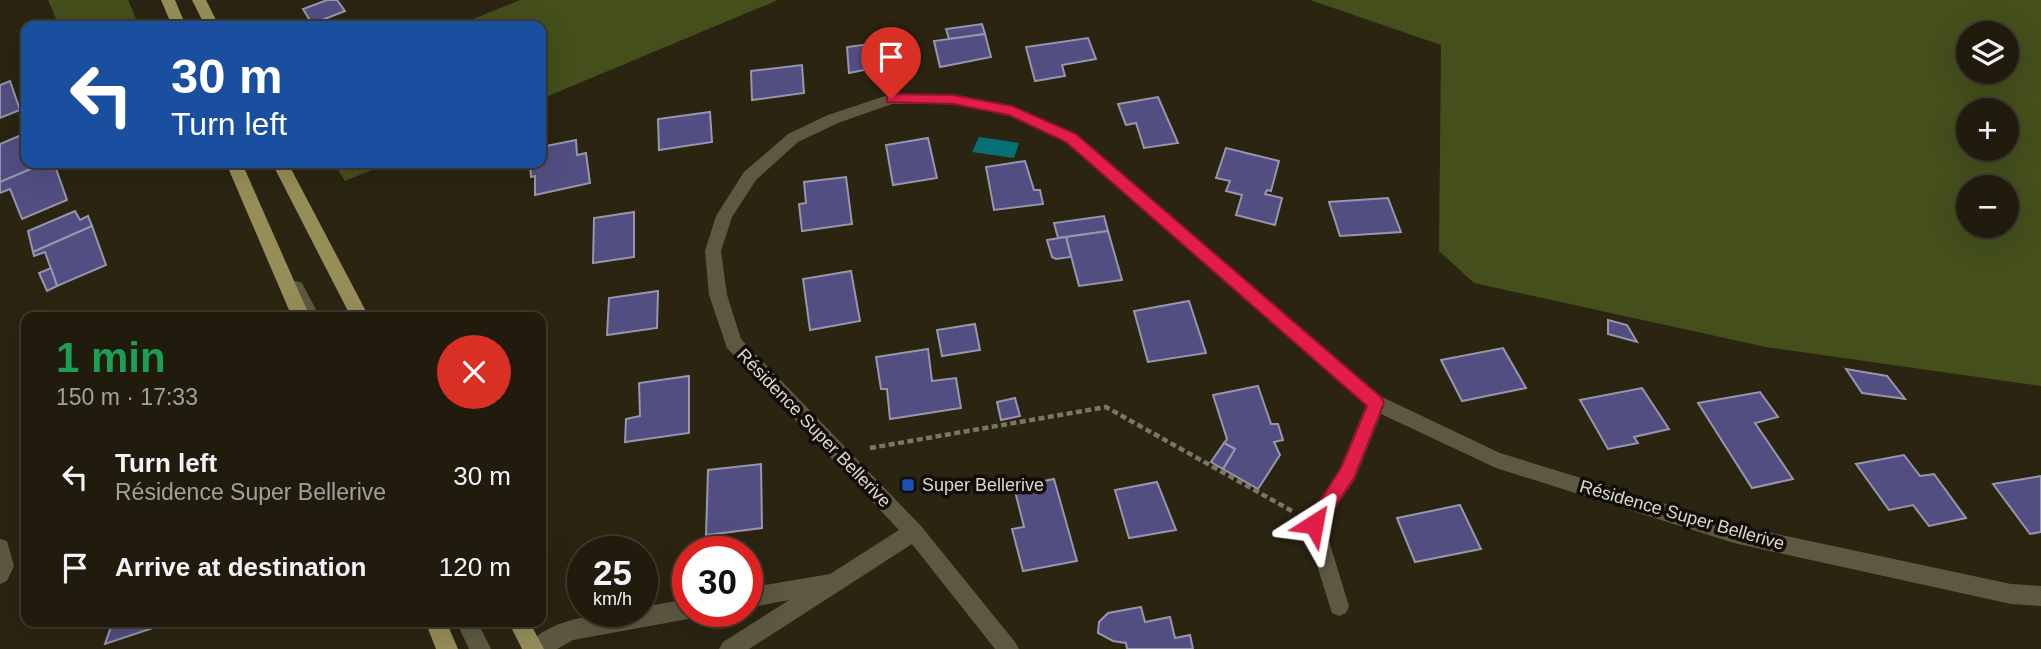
<!DOCTYPE html>
<meta charset="utf-8">
<style>
body{margin:0;font-family:Arial,sans-serif;background:#282416;color:#f1f3f6;height:100vh;display:flex;flex-direction:column;font-size:26px;white-space:nowrap}
*{box-sizing:border-box;margin:0}
p{font-size:23px;color:#a2a19d}
.icon{flex:none;width:38px;height:38px;fill:none;stroke:currentColor;stroke-width:2;stroke-linecap:round;stroke-linejoin:round}
.map{position:relative;flex:1;overflow:hidden}
.sheet{position:absolute;left:21px;top:312px;width:525px;height:315px;display:flex;flex-direction:column;background:#201b0d;border-radius:14px;box-shadow:0 7px 28px #0002,0 0 0 2px #3d392e}
.sheet>*{flex:none}
.banner{position:absolute;left:21px;top:21px;width:525px;height:147px;border-radius:14px;box-shadow:0 7px 28px #0002,0 0 0 2px #3d392e;background:#1a4fa0;color:#fff;overflow:hidden}
.buttons{position:absolute;left:1956px;top:21px;display:grid;gap:14px}
.buttons a{display:grid;place-items:center;width:63px;height:63px;border-radius:50%;background:#201b0d;box-shadow:0 7px 28px #0002,0 0 0 2px #3d392e;font-size:35px}
.speed{position:absolute;left:567px;top:536px;display:flex;gap:14px;font-size:35px;font-weight:700;text-align:center}
.speed>*{display:grid;place-content:center;width:91px;height:91px;border-radius:50%;background:#201b0d;box-shadow:0 7px 28px #0002,0 0 0 2px #3d392e;line-height:1}
.speed small{font-size:18px;font-weight:400}
.speed .limit{border:10px solid #d22;background:#fff;color:#111}
.pin{position:absolute;display:grid;place-items:center;width:60px;height:60px;color:#fff;margin:-72px -30px;border-radius:50% 50% 50% 0;rotate:-45deg;box-shadow:0 0 7px #0007}
.pin .icon{rotate:45deg}
.me{position:absolute;width:77px;margin:-38px;rotate:34deg;stroke-linejoin:round;filter:drop-shadow(0 0 5px #0008)}
.turn{display:flex;align-items:center;gap:24px;height:147px;padding:0 35px;font-size:32px}
.turn .icon{width:91px;height:91px;stroke-width:2.5}
.turn b{display:block;font-size:49px;line-height:60px}
.round{display:grid;place-items:center;flex:none;width:74px;height:74px;border-radius:37px;background:#282416}
.head{display:flex;align-items:center;justify-content:space-between;height:119px;padding:0 35px}
h1{font-size:42px;font-weight:700;line-height:52px;color:#1e9e55}
ul{padding:0;list-style:none}
li{display:flex;align-items:center;gap:21px;height:91px;padding:0 35px}
li div{flex:1}
li b{display:block;font-size:26px}
li em{font-style:normal}
.map>svg:first-child{display:block}
</style>
<div class="map">
<svg width="2041" height="649" viewBox="0 0 2041 649">
<rect width="100%" height="100%" fill="#2a2411"/>
<g fill="#444f1c" fill-rule="evenodd">
<path d="M48 0H128L139 26H59Z"/>
<path d="M520 0H778L541 99V26H456Z"/>
<path d="M1310 0H2041V386L1766 347 1474 283 1439 251 1441 45ZM1969 33H2007V72H1969ZM1969 110H2007V149H1969ZM2007 187V226H1969V187Z"/>
<path d="M334 163H389L345 181Z"/>
</g>
<path fill="#057177" d="M979 137 1019 143 1014 158 972 152Z"/>
<g fill="#524e82" stroke="#9696ac" stroke-width="2">
<path d="M327 0H337L345 11 312 24 303 9Z"/>
<path d="M982 24 985 34 949 39 946 29Z"/>
<path d="M985 34 991 57 940 67 934 41Z"/>
<path d="M1088 38 1096 59 1062 65 1065 76 1035 81 1026 47Z"/>
<path d="M892 41 898 63 849 73 847 47Z"/>
<path d="M802 65 804 93 752 100 751 71Z"/>
<path d="M10 81 20 110 0 118V85Z"/>
<path d="M1158 97 1178 143 1144 148 1136 123 1126 125 1118 104Z"/>
<path d="M710 112 712 142 659 150 658 119Z"/>
<path d="M26 133V163H45L0 182V144Z"/>
<path d="M928 138 937 178 893 185 886 145Z"/>
<path d="M576 140 577 155 586 153 590 183 535 195V176L531 177 530 164 525 165V163H541V147Z"/>
<path d="M1226 148 1279 161 1271 191 1267 190 1265 194 1282 198 1275 225 1236 215 1242 195 1226 191 1230 181 1216 178Z"/>
<path d="M1025 161 1034 190H1040L1043 204 994 210 986 167Z"/>
<path d="M45 163H54L67 200 22 219 10 189 0 193V182Z"/>
<path d="M846 177 852 224 802 231 799 204 806 203 804 182Z"/>
<path d="M1388 198 1401 232 1340 236 1329 202Z"/>
<path d="M75 211 80 220 88 216 92 226 33 252 28 231Z"/>
<path d="M634 212V257L593 263 594 218Z"/>
<path d="M1104 216 1108 231 1058 238 1054 223Z"/>
<path d="M92 226 106 265 57 286 45 252 34 256 33 252Z"/>
<path d="M1108 231 1122 280 1079 286 1066 237Z"/>
<path d="M1066 237 1071 257 1056 259 1052 257 1047 240Z"/>
<path d="M51 268 57 286 47 291 39 273Z"/>
<path d="M851 271 860 321 810 330 803 279Z"/>
<path d="M658 291 657 328 607 335 609 298Z"/>
<path d="M1189 301 1206 353 1148 362 1134 311Z"/>
<path d="M1608 320 1627 325 1637 342 1608 334Z"/>
<path d="M975 324 980 350 942 356 937 330Z"/>
<path d="M1503 348 1526 388 1462 401 1441 360Z"/>
<path d="M928 349 932 381 956 378 961 408 890 419 887 389H881L876 357Z"/>
<path d="M1846 369 1887 376 1905 399 1862 393Z"/>
<path d="M689 376V433L625 442 626 419 640 416 639 383Z"/>
<path d="M1258 386 1271 424H1278L1283 440 1274 442 1280 455 1258 489 1223 469 1235 449 1224 443 1227 439 1213 395Z"/>
<path d="M1642 388 1669 429 1634 437 1638 443 1608 449 1580 400Z"/>
<path d="M1760 392 1778 417 1755 423 1793 479 1752 488 1698 403Z"/>
<path d="M1015 398 1020 416 1001 420 997 402Z"/>
<path d="M1224 443 1235 449 1223 469 1211 462Z"/>
<path d="M1904 455 1920 476 1934 474 1966 518 1929 526 1913 505 1889 510 1856 464Z"/>
<path d="M761 464 762 528 706 535 708 470Z"/>
<path d="M2041 476V532L2030 534 1993 484Z"/>
<path d="M1054 479 1077 561 1023 571 1012 529 1024 527 1014 487Z"/>
<path d="M1157 482 1176 530 1129 538 1115 490Z"/>
<path d="M1460 505 1481 549 1415 562 1397 518Z"/>
<path d="M1141 607 1145 622 1170 617 1175 638 1190 635 1193 649H1127L1126 643 1113 641 1098 633 1099 622 1108 613Z"/>
<path d="M113 621H174L105 644Z"/>
</g>
<g fill="none" stroke-linecap="round" stroke-linejoin="round">
<path stroke="#7a7666" stroke-width="4.5" stroke-dasharray="6 3.5" stroke-linecap="butt" d="M870 448 1106 407 1292 511"/>
<g fill="#5d5941" fill-rule="evenodd">
<path d="M891 94H953L1012 106 1076 134 1382 397 1500 453 1734 525 2011 584 2041 586V606L2011 604 1734 543 1496 468 1381 414 1355 479 1324 525 1349 606 1346 613 1339 616 1332 613 1304 524 1340 468 1366 405 1066 142 1009 116 953 104H892L838 123 798 142 756 180 732 217 721 251 727 295 741 339 921 526 1015 642 1019 649H995L912 544 749 649H719L723 642 789 600 747 608V588L830 574 899 530 727 348 709 295 705 251 716 216 744 172 788 134 828 115Z"/>
<path d="M296 281 302 283 320 317H302L287 288 290 283Z"/>
<path d="M0 539 7 541 14 566 7 581 0 584Z"/>
<path d="M688 599V611H698L695 616 688 619 573 640 557 649H527C540 618 613 611 642 611V607Z"/>
<path d="M456 621H477L491 649H469Z"/>
</g>
<g fill="#968d59" fill-rule="evenodd">
<path d="M161 0H175L186 26H172Z"/>
<path d="M192 0H206L219 26H205Z"/>
<path d="M226 163H242L310 317H292Z"/>
<path d="M272 163H288L369 317H351Z"/>
<path d="M425 621H446L458 649H436Z"/>
<path d="M508 621H529L544 649H522Z"/>
</g>
</g>
<path fill="#e11d48" stroke="#92132f" stroke-width="2" d="M891 94 953 95 1012 106 1076 134 1382 398 1384 403 1354 478 1320 529 1314 532 1308 529 1305 524 1341 468 1367 406 1066 142 1009 115 953 104 887 102V95Z"/>
<rect fill="#1a4fb4" stroke="#100e06" stroke-width="2.5" x="901" y="478" width="14" height="14" rx="3.5"/>
<g text-anchor="middle" stroke-width="7" stroke-linejoin="round" paint-order="stroke">
<g font-size="18" fill="#dcd9cd" stroke="#100e06">
<text transform="translate(814 428) rotate(46)" y="6">Résidence Super Bellerive</text>
<text transform="translate(1682 515) rotate(16)" y="6">Résidence Super Bellerive</text>
</g>
<g font-size="18" fill="#dcd9cd" stroke="#100e06" text-anchor="start">
<text x="922" y="491">Super Bellerive</text>
</g>
</g>
</svg>
<div class="buttons">
<a><svg class="icon" aria-label="layers" viewBox="0 0 24 24"><path d="M12 4l9 5-9 5-9-5zM3 14l9 5 9-5"/></svg></a>
<a>+</a>
<a>−</a>
</div>
<div class="speed"><div>25<small>km/h</small></div><div class="limit">30</div></div>
<div class="pin" style="left:891px;top:99px;background:#d93025"><svg class="icon" aria-label="arrive" viewBox="0 0 24 24"><path d="M6 21V4h12l-3 4 3 4H6"/></svg></div>
<svg class="me" style="left:1314px;top:524px" viewBox="-20 -20 40 40"><path d="M0-17L14 15 0 8-14 15z" fill="#e11d48" stroke="#fff" stroke-width="4"/></svg>
<div class="banner">
<div class="turn"><svg class="icon" aria-label="left" viewBox="0 0 24 24"><path d="M17 20v-9H6M10 6l-5 5 5 5"/></svg><div><b>30 m</b>Turn left</div></div>
</div>
<section class="sheet">
<div class="head"><div><h1>1 min</h1><p>150 m · 17:33</p></div><a class="round" style="background:#d93025;color:#fff"><svg class="icon" aria-label="close" viewBox="0 0 24 24"><path d="M6 6l12 12M18 6L6 18"/></svg></a></div>
<ul>
<li><svg class="icon" aria-label="left" viewBox="0 0 24 24"><path d="M17 20v-9H6M10 6l-5 5 5 5"/></svg><div><b>Turn left</b><p>Résidence Super Bellerive</p></div><em>30 m</em></li>
<li><svg class="icon" aria-label="arrive" viewBox="0 0 24 24"><path d="M6 21V4h12l-3 4 3 4H6"/></svg><div><b>Arrive at destination</b></div><em>120 m</em></li>
</ul>
</section>
</div>
